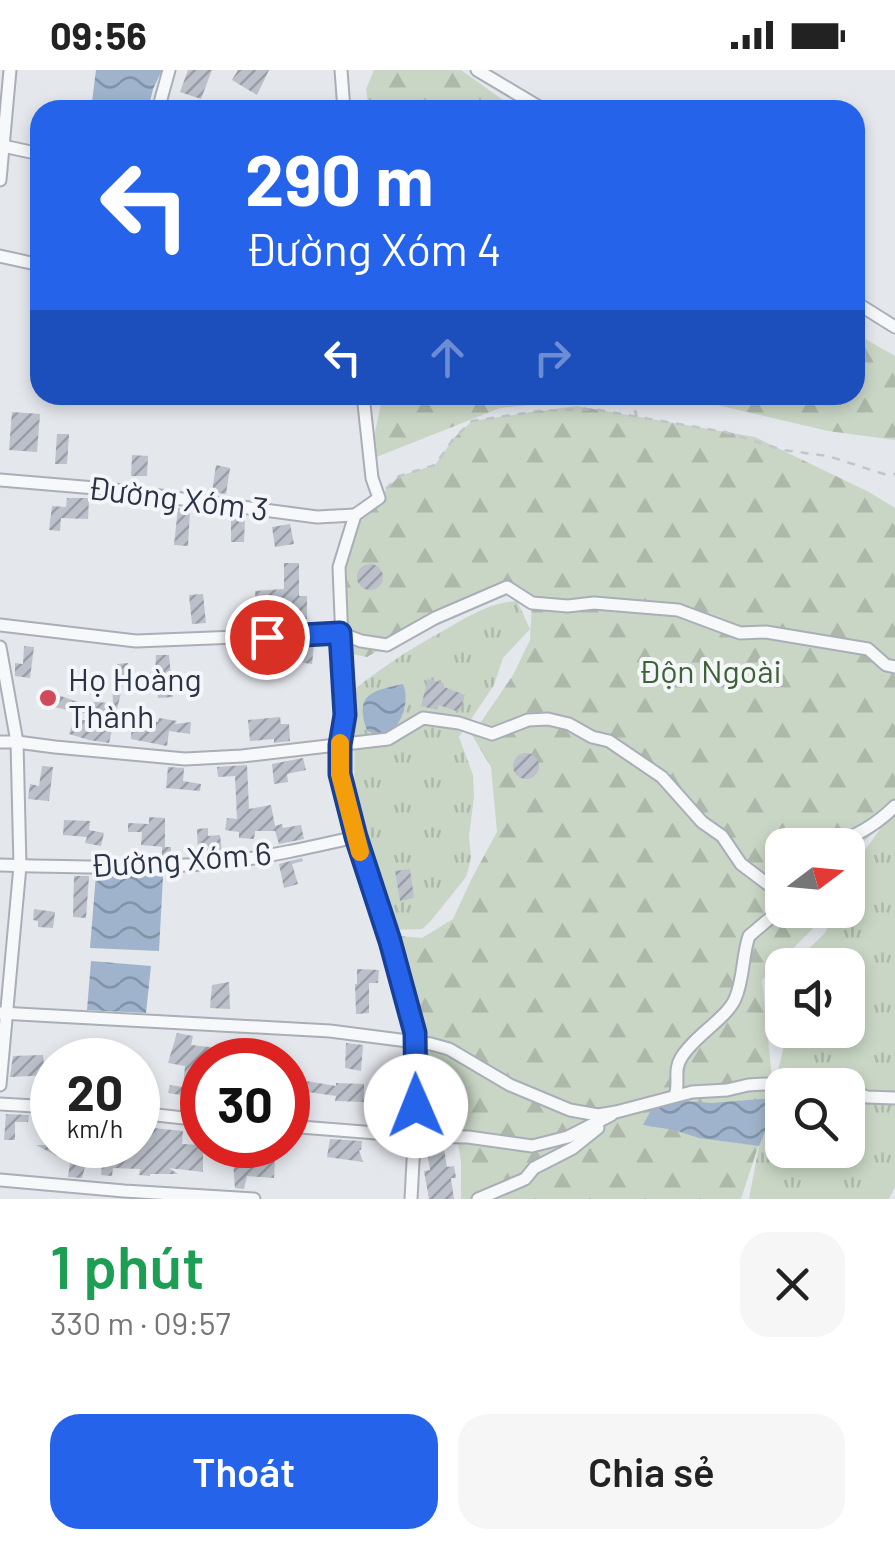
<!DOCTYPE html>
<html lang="vi">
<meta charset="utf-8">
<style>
body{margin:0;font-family:Barlow,sans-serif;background:#f6f6f6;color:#222;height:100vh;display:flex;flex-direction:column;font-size:38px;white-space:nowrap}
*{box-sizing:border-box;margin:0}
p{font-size:32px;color:#767676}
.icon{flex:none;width:55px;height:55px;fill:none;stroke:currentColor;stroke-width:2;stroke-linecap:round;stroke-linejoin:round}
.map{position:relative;height:1129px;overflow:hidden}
.details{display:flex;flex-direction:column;background:#fff;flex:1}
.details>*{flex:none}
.banner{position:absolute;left:30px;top:30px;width:835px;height:305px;border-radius:30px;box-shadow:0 5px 15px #0003;background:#2563eb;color:#fff;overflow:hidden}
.needle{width:65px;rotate:74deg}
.controls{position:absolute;left:765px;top:758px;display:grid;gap:20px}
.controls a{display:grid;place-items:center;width:100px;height:100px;border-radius:20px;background:#fff;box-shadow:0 5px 15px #0003;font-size:50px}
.speed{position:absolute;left:30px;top:968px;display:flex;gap:20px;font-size:50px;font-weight:700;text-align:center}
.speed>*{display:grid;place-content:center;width:130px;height:130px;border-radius:50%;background:#fff;box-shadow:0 5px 15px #0003;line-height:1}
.speed small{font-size:25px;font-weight:400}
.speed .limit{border:15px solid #d22;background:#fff;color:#111}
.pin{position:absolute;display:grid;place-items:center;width:85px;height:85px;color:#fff;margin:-42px;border:5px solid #fff;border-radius:50%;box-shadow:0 2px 10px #0007}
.me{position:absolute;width:110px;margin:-55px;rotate:359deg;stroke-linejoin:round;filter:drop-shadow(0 0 8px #0008)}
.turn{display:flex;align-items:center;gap:35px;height:210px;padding:0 50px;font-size:45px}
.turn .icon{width:130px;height:130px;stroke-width:2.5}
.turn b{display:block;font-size:70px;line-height:85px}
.lanes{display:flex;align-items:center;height:95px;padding:0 50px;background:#0003;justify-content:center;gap:50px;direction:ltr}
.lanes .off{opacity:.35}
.round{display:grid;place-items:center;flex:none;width:105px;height:105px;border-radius:30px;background:#f6f6f6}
.overview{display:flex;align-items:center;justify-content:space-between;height:170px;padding:0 50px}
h1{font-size:60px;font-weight:600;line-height:75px;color:#1e9e55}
.action{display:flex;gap:20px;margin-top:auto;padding:20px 50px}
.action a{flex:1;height:115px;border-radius:30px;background:#2563eb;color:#fff;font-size:40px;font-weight:600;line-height:115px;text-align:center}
.action a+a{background:#f6f6f6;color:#222}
.status{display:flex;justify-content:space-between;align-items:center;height:70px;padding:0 50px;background:#fff;direction:ltr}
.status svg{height:28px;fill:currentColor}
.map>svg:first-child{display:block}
</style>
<div class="status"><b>09:56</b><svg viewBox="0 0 49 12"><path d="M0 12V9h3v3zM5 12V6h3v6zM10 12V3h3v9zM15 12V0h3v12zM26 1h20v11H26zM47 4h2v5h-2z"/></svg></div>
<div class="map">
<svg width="895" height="1129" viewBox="0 0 895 1129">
<defs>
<pattern id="grass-tufts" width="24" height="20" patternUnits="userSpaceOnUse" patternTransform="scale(2.5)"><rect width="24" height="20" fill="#c9d6c5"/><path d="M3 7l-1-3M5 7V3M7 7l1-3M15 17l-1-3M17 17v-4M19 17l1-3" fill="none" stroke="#adb8ab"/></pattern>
<pattern id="forest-firs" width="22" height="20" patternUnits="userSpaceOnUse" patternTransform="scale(2.5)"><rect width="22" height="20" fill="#c9d6c5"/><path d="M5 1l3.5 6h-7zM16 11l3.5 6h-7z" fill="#adb8ab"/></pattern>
<pattern id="water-waves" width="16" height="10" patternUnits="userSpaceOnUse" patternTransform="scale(2.5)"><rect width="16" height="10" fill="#9fb4cc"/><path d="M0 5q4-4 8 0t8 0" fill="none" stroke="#8293a7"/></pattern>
<pattern id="building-hatch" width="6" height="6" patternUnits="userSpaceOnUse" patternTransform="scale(2.5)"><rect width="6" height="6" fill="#bbc0ca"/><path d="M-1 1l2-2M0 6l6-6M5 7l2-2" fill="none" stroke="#989da6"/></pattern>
</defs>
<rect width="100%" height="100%" fill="#e4e7ec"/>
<g fill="url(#grass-tufts)" fill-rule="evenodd">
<path d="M517 531 530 559 503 588 494 615 459 667 473 705 474 727 469 766 471 789 466 807 430 852 422 859 387 860 365 795 354 733 355 619C381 598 407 581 436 565 463 550 485 533 517 531Z"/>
<path d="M895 738V1117L889 1129H749L759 1076 785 972 784 960H848V895H792L825 863 834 840H848V804ZM782 1015H848V1080H782Z"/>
</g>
<g fill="url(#forest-firs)">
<path d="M374 0H461L517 40H369L366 19Z"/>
<path d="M855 263 895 286V370L828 361 713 334 583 329 500 338 369 390 383 325H855Z"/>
<path d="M576 336 755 367 869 422 895 438V729L880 758 848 784V775H782V840H826L825 846 762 910 774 1028 741 1129H461V1091L457 1067 414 1066 415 963 388 865 422 868 453 849 472 808 497 762 491 697 472 665 513 605 530 570 532 533 507 517 435 548 367 587 343 582 339 497 355 445 379 428 399 406 435 395 454 368 472 351Z"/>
</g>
<g fill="url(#water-waves)">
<path d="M96 0H162L153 19 148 40H91Z"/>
<path d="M403 614C410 631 402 652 390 664H379L367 661C354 623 372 621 403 614Z"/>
<path d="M96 804 163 806 159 881 90 878Z"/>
<path d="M91 891 151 896 146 943 87 940Z"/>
<path d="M774 1028 769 1053 759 1076 699 1068 674 1060 643 1055 655 1033 665 1036 684 1031 711 1033Z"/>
</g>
<g fill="url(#building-hatch)">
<path d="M188 0H212L201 29 180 22Z"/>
<path d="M238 0H269L257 25 232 10Z"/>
<path d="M12 342 40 344 37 382 9 380Z"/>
<path d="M57 364H69L67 394H55Z"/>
<path d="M132 385 148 386 147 406H131Z"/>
<path d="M216 395 230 398 226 424 212 422Z"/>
<path d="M67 428H89L88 449 61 448 60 461 49 460 52 436 66 437Z"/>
<path d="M178 438 190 440 188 476 174 475Z"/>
<path d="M231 445 245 447 244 472H231Z"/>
<path d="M290 454 294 474 275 477 272 457Z"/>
<path d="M284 493H299V526H307V549H283V532L256 535 255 521 284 519Z"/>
<circle cx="370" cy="507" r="13"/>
<path d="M203 524 206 553 192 554 189 525Z"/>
<path d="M292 574H314L312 594 290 591Z"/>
<path d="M24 576 34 577 30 608 15 606V593L23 594Z"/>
<path d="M156 585H169L173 627 158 628 155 605Z"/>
<path d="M128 593 109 673 89 670 69 664 74 650H88L89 644 38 634 41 619 59 623 58 625 92 637 93 632 113 633 112 612H118L117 594Z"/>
<path d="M428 609 444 613V617L465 625 459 642 439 635 437 640 421 636Z"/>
<path d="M280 647 281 654H289L290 671 274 673V669L250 671 248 650Z"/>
<path d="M159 648 177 651 175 654 191 652 190 664 169 661 167 676 131 669 132 649 158 652Z"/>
<circle cx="526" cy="696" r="13"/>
<path d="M303 688 306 700 287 704 288 712 274 714 272 694Z"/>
<path d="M247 695 249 739 271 735 275 756 282 754 283 758 301 755 304 769 279 774 275 761H255L254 769 239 768V762L225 760 227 748 237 749 235 706 218 707 217 697Z"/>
<path d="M42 696 53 697 49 731 28 729 30 714 39 716Z"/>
<path d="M168 697 184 698 183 711 201 714 200 721 166 718Z"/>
<path d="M149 747 165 748V777H171V786L162 787V777H165L141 775 142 762H128V753L149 754Z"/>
<path d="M64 750 90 751 89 760 104 763 101 776 85 773 87 767 63 765Z"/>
<path d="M208 758V766L220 765 222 782 198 783 197 759Z"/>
<path d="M302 788 303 791 292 794 298 814 284 818 279 794Z"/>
<path d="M410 799 414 828 400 831 395 801Z"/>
<path d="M74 806H89L86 848 73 847Z"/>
<path d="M34 839 55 842 53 858 38 857V851L33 850Z"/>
<path d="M357 899 379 900 378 913H369V943L356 944 355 914H357Z"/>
<path d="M229 912 230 939 210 938 212 915Z"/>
<path d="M177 963 193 966 191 975 218 978 217 990H200L197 1009 202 1010V1022L195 1021 194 1027 168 1023 170 1015 183 1017 185 996 168 993Z"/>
<path d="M346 973 363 975 361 1001 345 998Z"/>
<path d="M43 985 44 995 52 996V1005L10 1007 13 986Z"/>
<path d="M288 1008 336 1016V1013L364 1014V1032L335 1031 336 1026 308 1022V1025H288Z"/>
<path d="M383 1020 403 1028 395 1049 375 1041Z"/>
<path d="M6 1044 29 1045 28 1052H15V1070H4Z"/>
<path d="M143 1057 183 1061 182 1074 203 1075V1102L169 1098 178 1104H150V1106L139 1105 140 1099 113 1098 112 1106 101 1105 104 1076H140Z"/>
<path d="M330 1069 362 1071 361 1080H359L363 1092 327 1087Z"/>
<path d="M36 1075H66L74 1080 77 1075 90 1078 82 1108 68 1107 70 1093Z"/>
<path d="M221 1075H260L261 1089 275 1090 274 1108 247 1106 244 1119 235 1118 233 1092 224 1093Z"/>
<path d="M426 1076H435L436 1080 444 1079 447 1097 454 1096 456 1108H451L454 1129H429L424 1101 430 1100Z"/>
</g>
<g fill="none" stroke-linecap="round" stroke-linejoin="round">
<defs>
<g id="minor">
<path d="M341 0 344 40"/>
<path d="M477 0 544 40"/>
<path d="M158 40 169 0"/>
<path d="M3 76 40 84"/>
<path d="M0 110 10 0"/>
<path d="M0 186 40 195"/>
<path d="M855 232 895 257"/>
<path d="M363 325 372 408 379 428 355 445 339 497 345 645 340 675V704L356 767 390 871 415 963 416 1036 411 1129"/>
<path d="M0 410 107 419 317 447 355 445"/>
<path d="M0 555 136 571 340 563 361 571 387 575 435 548 507 517 532 533 568 536 594 533 678 540 740 563 766 562 868 579 886 595 895 597"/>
<path d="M0 577 17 672 20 796 0 1015"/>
<path d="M0 672H17L55 677 185 689 242 686 388 669 423 648 459 653 492 664 528 650 548 649 569 654 592 667 609 671 662 707 702 752 722 766 741 794 782 825"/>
<path d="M829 775C853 768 877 754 895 736"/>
<path d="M0 795C72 797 144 799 216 793 264 788 312 777 360 766"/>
<path d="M0 943 330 961 431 974 449 979 510 1015 570 1040 598 1045 616 1042 692 1022 727 1020 748 1015 784 1013 790 1015"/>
<path d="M848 1020 867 1027 895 1028"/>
<path d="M675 1026C680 1012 673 1001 681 988 694 966 726 949 735 929 744 909 742 886 749 866L782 838"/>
<path d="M0 1034 52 1037"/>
<path d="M138 1043 202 1050"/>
<path d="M288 1056 414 1066 468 1067 532 1076 568 1067 611 1045"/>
<path d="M0 1110 124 1121 254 1129"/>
<path d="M478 1129 525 1109 534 1098 573 1078 598 1058"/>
</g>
</defs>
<use href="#minor" stroke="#a9aeb7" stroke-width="15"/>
<g stroke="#c2c5cb" stroke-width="2.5" stroke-dasharray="8 8" stroke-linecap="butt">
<path d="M630 325 637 347"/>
<path d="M386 419 399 406 435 395 454 368 472 351 539 341 593 339 725 362 783 380 828 386 887 405 895 404"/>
</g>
<use href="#minor" stroke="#f7f8fa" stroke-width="11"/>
</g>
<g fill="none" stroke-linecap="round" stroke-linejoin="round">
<defs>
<path id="route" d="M267 567 340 563 345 645 340 675V704L356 767 390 871 415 963 416 1036"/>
</defs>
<use href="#route" stroke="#184099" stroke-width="25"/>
<use href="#route" stroke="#2563eb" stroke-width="18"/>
<path stroke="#f59e0b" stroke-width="18" d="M340 673V704L360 782"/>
</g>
<circle fill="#d1495b" stroke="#f4f6f9" stroke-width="4" cx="48" cy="628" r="10"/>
<g text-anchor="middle" stroke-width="8" stroke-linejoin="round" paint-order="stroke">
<g font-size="32" fill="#2b3445" stroke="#f4f6f9">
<text transform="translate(178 429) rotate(7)" y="11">Đường Xóm 3</text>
<text transform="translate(181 790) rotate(-4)" y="11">Đường Xóm 6</text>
</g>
<g font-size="32" fill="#3f6138" stroke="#f4f6f9">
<text x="710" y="613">Độn Ngoài</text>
</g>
<g font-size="32" fill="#2b3445" stroke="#f4f6f9" text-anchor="start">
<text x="68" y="621">Họ Hoàng<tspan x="68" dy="37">Thành</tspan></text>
</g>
</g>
</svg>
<div class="controls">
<a><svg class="needle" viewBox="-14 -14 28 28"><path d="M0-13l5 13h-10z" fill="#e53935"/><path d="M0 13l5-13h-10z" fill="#767676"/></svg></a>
<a><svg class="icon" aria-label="sound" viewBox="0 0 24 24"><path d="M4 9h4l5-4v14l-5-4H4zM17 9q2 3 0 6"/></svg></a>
<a><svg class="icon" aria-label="search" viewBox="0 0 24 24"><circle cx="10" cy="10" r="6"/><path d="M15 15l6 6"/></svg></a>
</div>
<div class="speed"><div>20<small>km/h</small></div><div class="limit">30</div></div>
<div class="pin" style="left:267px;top:567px;background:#d93025"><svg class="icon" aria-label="arrive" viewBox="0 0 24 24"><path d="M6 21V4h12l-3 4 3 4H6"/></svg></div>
<svg class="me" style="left:416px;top:1036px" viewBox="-20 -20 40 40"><circle r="19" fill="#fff"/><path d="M0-13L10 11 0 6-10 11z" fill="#2563eb"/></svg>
<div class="banner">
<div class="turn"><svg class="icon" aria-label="left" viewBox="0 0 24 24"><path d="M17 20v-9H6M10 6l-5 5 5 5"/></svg><div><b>290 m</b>Đường Xóm 4</div></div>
<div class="lanes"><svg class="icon" aria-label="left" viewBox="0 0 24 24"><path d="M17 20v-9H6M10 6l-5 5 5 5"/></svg><svg class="icon off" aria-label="ahead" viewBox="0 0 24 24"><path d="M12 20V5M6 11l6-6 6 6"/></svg><svg class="icon off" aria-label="right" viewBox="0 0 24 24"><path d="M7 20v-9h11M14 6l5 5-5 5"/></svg></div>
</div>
</div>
<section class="details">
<div class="overview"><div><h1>1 phút</h1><p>330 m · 09:57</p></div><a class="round"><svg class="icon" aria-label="close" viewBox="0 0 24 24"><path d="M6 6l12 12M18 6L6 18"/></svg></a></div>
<div class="action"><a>Thoát</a><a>Chia sẻ</a></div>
</section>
